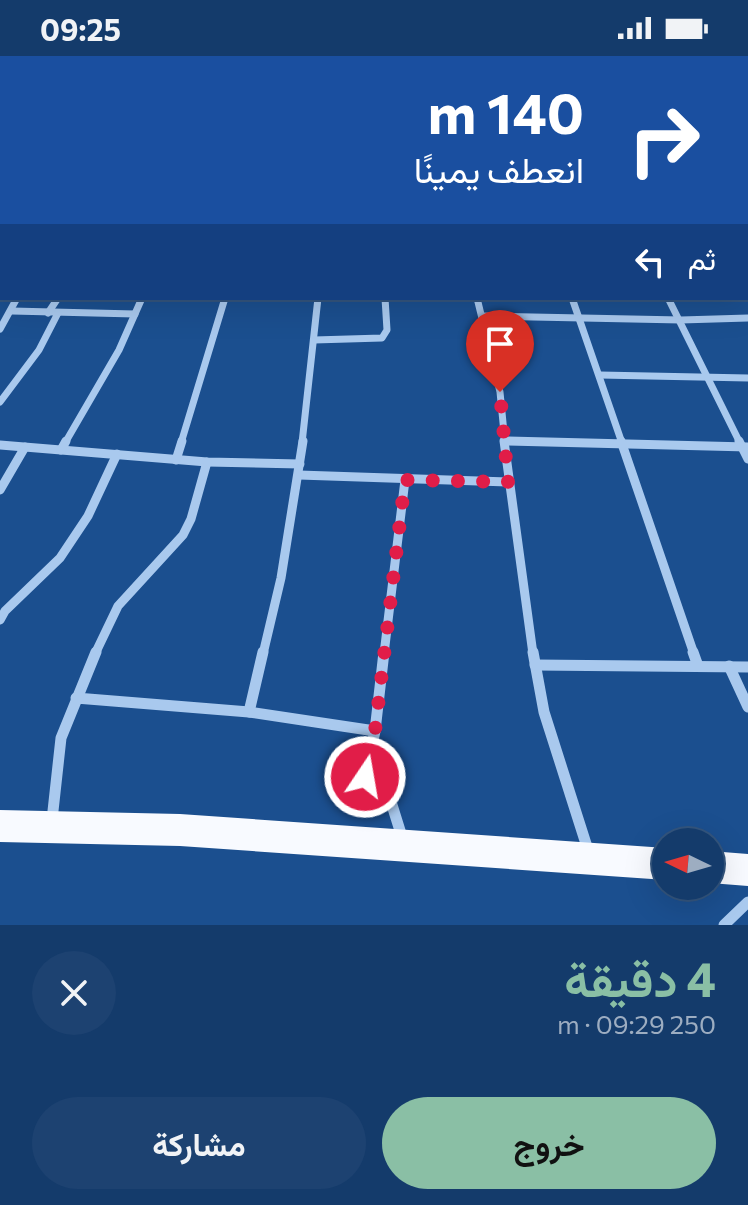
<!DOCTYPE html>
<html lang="ar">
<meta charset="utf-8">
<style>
body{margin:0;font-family:Commissioner,Vazirmatn,sans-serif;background:#1d4271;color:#f1f3f6;direction:rtl;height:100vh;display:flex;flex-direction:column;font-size:30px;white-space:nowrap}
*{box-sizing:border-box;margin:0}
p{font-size:26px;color:#9dadc1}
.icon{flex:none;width:44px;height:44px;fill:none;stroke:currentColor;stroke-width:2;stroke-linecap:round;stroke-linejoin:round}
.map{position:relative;height:869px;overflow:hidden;direction:ltr}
.panel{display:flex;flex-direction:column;background:#143b6b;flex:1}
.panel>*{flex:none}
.hud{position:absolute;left:0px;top:0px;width:748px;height:244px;box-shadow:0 8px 32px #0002,0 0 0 2px #33557e;direction:rtl;background:#1a4fa0;color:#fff;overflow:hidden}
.needle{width:52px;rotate:275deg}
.tools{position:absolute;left:652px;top:772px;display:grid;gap:16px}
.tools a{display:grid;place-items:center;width:72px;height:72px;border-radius:50%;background:#143b6b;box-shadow:0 8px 32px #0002,0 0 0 2px #33557e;font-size:40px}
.pin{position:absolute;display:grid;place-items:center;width:68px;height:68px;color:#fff;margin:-82px -34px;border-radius:50% 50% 50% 0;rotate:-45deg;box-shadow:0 0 8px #0007}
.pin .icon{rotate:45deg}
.me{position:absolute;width:88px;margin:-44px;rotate:12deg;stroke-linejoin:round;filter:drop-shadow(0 0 6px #0008)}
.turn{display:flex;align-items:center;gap:28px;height:168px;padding:0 32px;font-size:36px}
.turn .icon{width:104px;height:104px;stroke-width:2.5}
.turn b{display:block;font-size:56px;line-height:68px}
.then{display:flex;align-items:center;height:76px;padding:0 32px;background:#0003;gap:16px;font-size:30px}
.round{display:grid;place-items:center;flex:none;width:84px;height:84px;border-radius:42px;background:#1d4271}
.overview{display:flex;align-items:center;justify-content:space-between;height:136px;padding:0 32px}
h1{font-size:48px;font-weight:700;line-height:60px;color:#8abfa5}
.cta{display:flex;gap:16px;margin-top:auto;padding:16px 32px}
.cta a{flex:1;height:92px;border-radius:48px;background:#8abfa5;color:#111;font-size:32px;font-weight:700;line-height:92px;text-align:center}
.cta a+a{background:#1d4271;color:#f1f3f6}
.status{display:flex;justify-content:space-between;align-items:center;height:56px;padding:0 40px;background:#143b6b;direction:ltr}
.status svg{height:22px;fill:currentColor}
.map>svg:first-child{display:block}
</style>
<div class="status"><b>09:25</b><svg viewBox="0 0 49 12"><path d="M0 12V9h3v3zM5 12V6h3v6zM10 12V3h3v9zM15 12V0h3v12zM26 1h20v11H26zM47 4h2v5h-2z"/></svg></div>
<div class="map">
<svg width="748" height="869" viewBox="0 0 748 869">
<rect width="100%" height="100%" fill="#1b4f8f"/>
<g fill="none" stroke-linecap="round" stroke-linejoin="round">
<g stroke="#a9c9ee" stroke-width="4">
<path d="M161 0 167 2"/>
<path d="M201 0 204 2"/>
<path d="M495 0 498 2"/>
</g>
<path stroke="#a9c9ee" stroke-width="5" d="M0 116 2 113"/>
<g stroke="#a9c9ee" stroke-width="7">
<path d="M477 242 500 336 505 387"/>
<path d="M572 242 622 387"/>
<path d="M668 242 740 387"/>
<path d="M12 255 135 258"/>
<path d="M48 257 58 242"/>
<path d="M482 260 681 264 748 262"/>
<path d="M0 273 17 242"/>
<path d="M314 284 382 282 387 274 385 242"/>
<path d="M600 319 748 322"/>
<path d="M0 346 39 294 58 257"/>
<path d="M505 385 589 387"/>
<path d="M65 387 119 294 142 242"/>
<path d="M181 387 225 242"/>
<path d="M302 387 318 242"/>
</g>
<g stroke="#a9c9ee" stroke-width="9">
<path d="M504 385 533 598"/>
<path d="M508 385 748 391"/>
<path d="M621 385 694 598"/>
<path d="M739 385 748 403"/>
<path d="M0 389 207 406 300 408"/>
<path d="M61 394 66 385"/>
<path d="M176 404 182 385"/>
<path d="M299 419 508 426"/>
<path d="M0 434 25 391"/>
<path d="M0 564 5 555 60 502 88 460 117 398"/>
<path d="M95 598 118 550 183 479 191 463 207 406"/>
<path d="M263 598 281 522 303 385"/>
<path d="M384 598 405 424"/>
</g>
<g stroke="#a9c9ee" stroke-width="11">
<path d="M384 596 375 675 365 721 369 731 392 749 402 781"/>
<path d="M533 596 544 656 588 794"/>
<path d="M693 596 698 610"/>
<path d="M535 609 748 611"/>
<path d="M729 610 748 651"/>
<path d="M76 642 249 656 375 675"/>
<path d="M249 656 263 596"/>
<path d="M52 764 61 682 96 596"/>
<path d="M724 869 748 846"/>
</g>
<g fill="#f8faff" fill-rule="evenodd">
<path d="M0 754 180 758 666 792V824L180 790 0 786Z"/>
<path d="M710 795 748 798V830L710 827Z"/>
</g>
</g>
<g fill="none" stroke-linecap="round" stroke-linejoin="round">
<path stroke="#e11d48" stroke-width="14" stroke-dasharray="0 25.2" d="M365 721 375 675 405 424 508 426 500 336"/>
</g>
</svg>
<div class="tools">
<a><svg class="needle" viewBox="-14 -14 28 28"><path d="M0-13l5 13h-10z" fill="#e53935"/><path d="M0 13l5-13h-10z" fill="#9dadc1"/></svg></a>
</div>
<div class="pin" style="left:500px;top:336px;background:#d93025"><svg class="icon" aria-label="arrive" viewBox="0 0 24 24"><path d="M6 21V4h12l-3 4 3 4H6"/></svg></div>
<svg class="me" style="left:365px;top:721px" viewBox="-20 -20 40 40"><circle r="17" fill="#e11d48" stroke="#fff" stroke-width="3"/><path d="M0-11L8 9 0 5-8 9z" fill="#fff"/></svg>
<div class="hud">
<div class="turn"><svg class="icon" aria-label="right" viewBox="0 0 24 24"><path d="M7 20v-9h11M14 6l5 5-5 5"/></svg><div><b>140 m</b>انعطف يمينًا</div></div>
<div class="then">ثم<svg class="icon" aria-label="left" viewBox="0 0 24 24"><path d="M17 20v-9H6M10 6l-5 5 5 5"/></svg></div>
</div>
</div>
<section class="panel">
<div class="overview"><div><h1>4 دقيقة</h1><p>250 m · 09:29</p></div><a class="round"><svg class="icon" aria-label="close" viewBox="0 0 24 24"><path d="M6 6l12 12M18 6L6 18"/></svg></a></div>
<div class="cta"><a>خروج</a><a>مشاركة</a></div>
</section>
